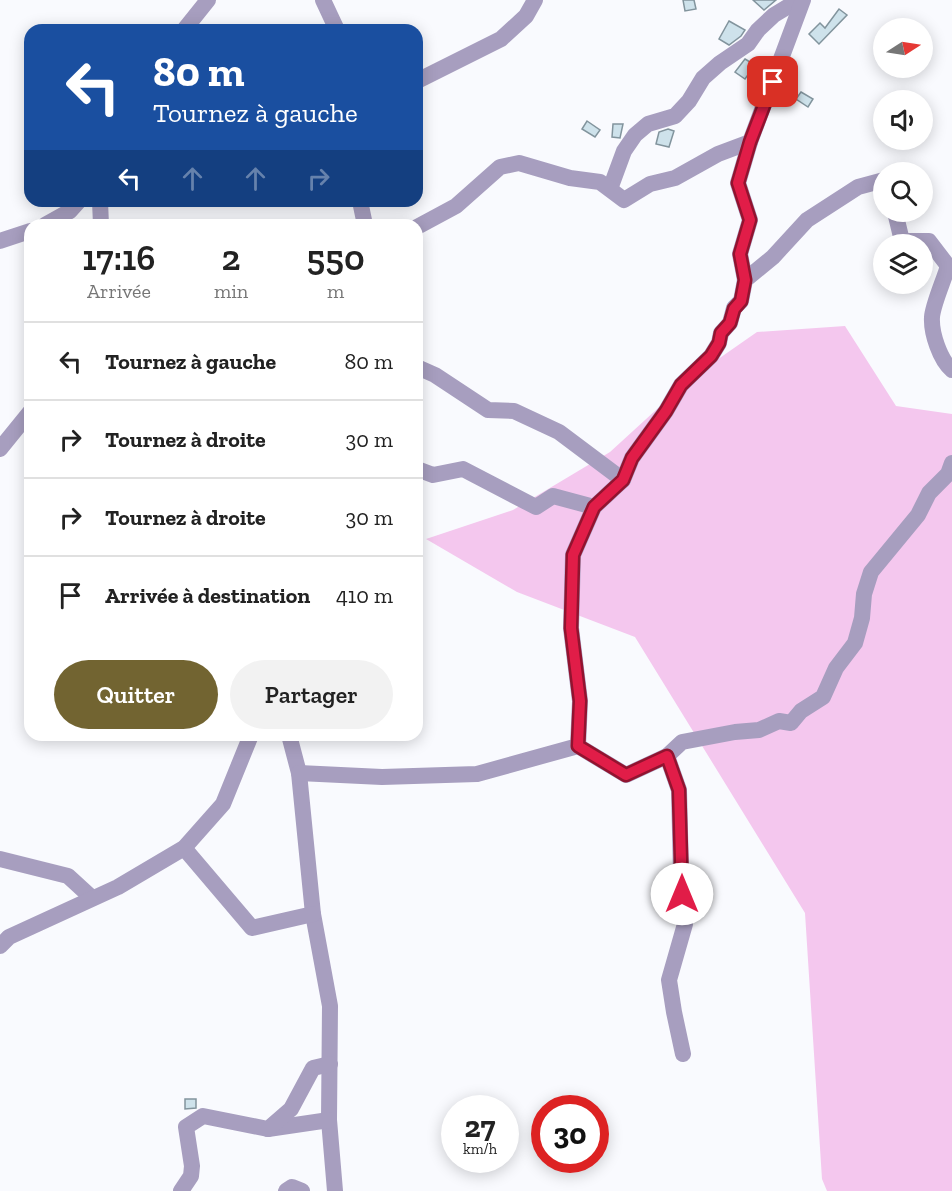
<!DOCTYPE html>
<html lang="fr">
<meta charset="utf-8">
<style>
body{margin:0;font-family:"Zilla Slab",serif;background:#f2f2f2;color:#222;height:100vh;display:flex;flex-direction:column;font-size:22px;white-space:nowrap}
*{box-sizing:border-box;margin:0}
p{font-size:20px;color:#767676}
.icon{flex:none;width:33px;height:33px;fill:none;stroke:currentColor;stroke-width:2;stroke-linecap:round;stroke-linejoin:round}
.map{position:relative;flex:1;overflow:hidden}
.drawer{position:absolute;left:24px;top:219px;width:399px;height:522px;display:flex;flex-direction:column;background:#fff;border-radius:18px;box-shadow:0 3px 15px #0003}
.drawer>*{flex:none}
.hud{position:absolute;left:24px;top:24px;width:399px;height:183px;border-radius:18px;box-shadow:0 3px 15px #0003;background:#1a4fa0;color:#fff;overflow:hidden}
.needle{width:39px;rotate:78deg}
.buttons{position:absolute;left:873px;top:18px;display:grid;gap:12px}
.buttons a{display:grid;place-items:center;width:60px;height:60px;border-radius:50%;background:#fff;box-shadow:0 3px 15px #0003;font-size:30px}
.speed{position:absolute;left:441px;top:1095px;display:flex;gap:12px;font-size:30px;font-weight:700;text-align:center}
.speed>*{display:grid;place-content:center;width:78px;height:78px;border-radius:50%;background:#fff;box-shadow:0 3px 15px #0003;line-height:1}
.speed small{font-size:15px;font-weight:400}
.speed .limit{border:9px solid #d22;background:#fff;color:#111}
.pin{position:absolute;display:grid;place-items:center;width:51px;height:51px;color:#fff;margin:-26px;border-radius:12px;box-shadow:0 3px 9px #0006}
.me{position:absolute;width:66px;margin:-33px;rotate:0deg;stroke-linejoin:round;filter:drop-shadow(0 0 4px #0008)}
.turn{display:flex;align-items:center;gap:21px;height:126px;padding:0 30px;font-size:27px}
.turn .icon{width:78px;height:78px;stroke-width:2.5}
.turn b{display:block;font-size:42px;line-height:51px}
.lanes{display:flex;align-items:center;height:57px;padding:0 30px;background:#0003;justify-content:center;gap:30px;direction:ltr}
.lanes .off{opacity:.35}
.eta{display:flex;justify-content:space-evenly;align-items:center;height:102px;text-align:center}
.eta b{font-size:36px;font-weight:600;line-height:42px}
.button{display:flex;gap:12px;margin-top:auto;padding:12px 30px}
.button a{flex:1;height:69px;border-radius:36px;background:#726431;color:#fff;font-size:24px;font-weight:600;line-height:69px;text-align:center}
.button a+a{background:#f2f2f2;color:#222}
ul{padding:0;list-style:none}
li{display:flex;align-items:center;gap:18px;height:78px;padding:0 30px;border-top:2px solid #e0e0e0}
li div{flex:1}
li b{display:block;font-size:22px}
li em{font-style:normal}
.map>svg:first-child{display:block}
</style>
<div class="map">
<svg width="952" height="1191" viewBox="0 0 952 1191">
<rect width="100%" height="100%" fill="#f9fafe"/>
<path fill="#f4c7ee" d="M845 326 896 406 952 414V1191H827L822 1179 805 913 635 637 517 592 426 539 513 510 610 452 691 378 757 332Z"/>
<g fill="#cee2eb" stroke="#82949d" stroke-width="1.5">
<path d="M683 0H694L696 9 685 11Z"/>
<path d="M753 0H776L764 10Z"/>
<path d="M839 9 847 15 819 44 809 34 820 23 825 28Z"/>
<path d="M729 21 745 30 741 36 729 45 719 39Z"/>
<path d="M745 59 755 65 745 79 735 72Z"/>
<path d="M801 92 813 99 808 107 796 99Z"/>
<path d="M587 121 600 130 595 137 582 129Z"/>
<path d="M613 124H623L620 138 612 137Z"/>
<path d="M668 129 674 131 669 147 656 144 659 132Z"/>
<path d="M185 1099H196V1108L185 1109Z"/>
</g>
<g fill="none" stroke-linecap="round" stroke-linejoin="round">
<g stroke="#a79ebf" stroke-width="16">
<path d="M323 0 337 30"/>
<path d="M184 30 208 0"/>
<path d="M417 81 501 39 526 16 535 0"/>
<path d="M610 189 624 151 635 135 648 124 675 116 689 101 703 78 720 63 748 44 758 30 774 15 799 0"/>
<path d="M100 201 101 225"/>
<path d="M360 201 365 225"/>
<path d="M895 212 902 241H929L948 266C944 280 933 304 932 317 931 333 940 360 952 370"/>
<path d="M45 225 70 211 79 201"/>
<path d="M417 227 456 206 500 167 519 163 570 178 600 182 624 200 650 184 675 178 718 154 750 142"/>
<path d="M0 241 30 231"/>
<path d="M745 280 740 254 750 220 738 183 750 142 803 0"/>
<path d="M417 367 435 375 488 410 514 411 559 432 623 480 594 507"/>
<path d="M0 449 30 412"/>
<path d="M623 480 632 458 666 411 681 385 711 356 719 343 721 333 730 323 734 308 741 301 745 280 773 257 807 220 858 187 884 180"/>
<path d="M289 735 299 773 313 914 330 1006 329 1120 335 1191"/>
<path d="M578 746 626 775 667 756 682 742 735 732 759 730 779 721 791 723 801 711 823 697 836 668 855 643 862 618 864 594 871 572 918 515 929 493 948 474 952 463"/>
<path d="M667 756 679 790 682 915 685 924 669 980 674 1012 683 1054"/>
<path d="M299 773 382 777 477 774 578 746 580 701 571 628 573 555 594 507 553 496 536 507 463 469 433 475 417 469"/>
<path d="M184 848 252 928 313 914"/>
<path d="M0 859 68 876 92 898"/>
<path d="M0 946 9 937 118 887 184 848 223 804 251 735"/>
<path d="M268 1129 329 1120"/>
<path d="M181 1191 191 1176 192 1166 186 1127 203 1116 268 1129 291 1109 313 1068 330 1064"/>
<path d="M286 1191 292 1187 302 1191"/>
</g>
</g>
<g fill="none" stroke-linecap="round" stroke-linejoin="round">
<defs>
<path id="route" d="M682 894 679 790 667 756 626 775 578 746 580 701 571 628 573 555 594 507 623 480 632 458 666 411 681 385 711 356 719 343 721 333 730 323 734 309 741 301 745 280 740 254 750 220 738 183 750 142 773 82"/>
</defs>
<use href="#route" stroke="#92132f" stroke-width="15"/>
<use href="#route" stroke="#e11d48" stroke-width="10"/>
</g>
</svg>
<div class="buttons">
<a><svg class="needle" viewBox="-14 -14 28 28"><path d="M0-13l5 13h-10z" fill="#e53935"/><path d="M0 13l5-13h-10z" fill="#767676"/></svg></a>
<a><svg class="icon" aria-label="sound" viewBox="0 0 24 24"><path d="M4 9h4l5-4v14l-5-4H4zM17 9q2 3 0 6"/></svg></a>
<a><svg class="icon" aria-label="search" viewBox="0 0 24 24"><circle cx="10" cy="10" r="6"/><path d="M15 15l6 6"/></svg></a>
<a><svg class="icon" aria-label="layers" viewBox="0 0 24 24"><path d="M12 4l9 5-9 5-9-5zM3 14l9 5 9-5"/></svg></a>
</div>
<div class="speed"><div>27<small>km/h</small></div><div class="limit">30</div></div>
<div class="pin" style="left:773px;top:82px;background:#d93025"><svg class="icon" aria-label="arrive" viewBox="0 0 24 24"><path d="M6 21V4h12l-3 4 3 4H6"/></svg></div>
<svg class="me" style="left:682px;top:894px" viewBox="-20 -20 40 40"><circle r="19" fill="#fff"/><path d="M0-13L10 11 0 6-10 11z" fill="#e11d48"/></svg>
<div class="hud">
<div class="turn"><svg class="icon" aria-label="left" viewBox="0 0 24 24"><path d="M17 20v-9H6M10 6l-5 5 5 5"/></svg><div><b>80 m</b>Tournez à gauche</div></div>
<div class="lanes"><svg class="icon" aria-label="left" viewBox="0 0 24 24"><path d="M17 20v-9H6M10 6l-5 5 5 5"/></svg><svg class="icon off" aria-label="ahead" viewBox="0 0 24 24"><path d="M12 20V5M6 11l6-6 6 6"/></svg><svg class="icon off" aria-label="ahead" viewBox="0 0 24 24"><path d="M12 20V5M6 11l6-6 6 6"/></svg><svg class="icon off" aria-label="right" viewBox="0 0 24 24"><path d="M7 20v-9h11M14 6l5 5-5 5"/></svg></div>
</div>
<section class="drawer">
<div class="eta">
<div><b>17:16</b><p>Arrivée</p></div>
<div><b>2</b><p>min</p></div>
<div><b>550</b><p>m</p></div>
</div>
<ul>
<li><svg class="icon" aria-label="left" viewBox="0 0 24 24"><path d="M17 20v-9H6M10 6l-5 5 5 5"/></svg><div><b>Tournez à gauche</b></div><em>80 m</em></li>
<li><svg class="icon" aria-label="right" viewBox="0 0 24 24"><path d="M7 20v-9h11M14 6l5 5-5 5"/></svg><div><b>Tournez à droite</b></div><em>30 m</em></li>
<li><svg class="icon" aria-label="right" viewBox="0 0 24 24"><path d="M7 20v-9h11M14 6l5 5-5 5"/></svg><div><b>Tournez à droite</b></div><em>30 m</em></li>
<li><svg class="icon" aria-label="arrive" viewBox="0 0 24 24"><path d="M6 21V4h12l-3 4 3 4H6"/></svg><div><b>Arrivée à destination</b></div><em>410 m</em></li>
</ul>
<div class="button"><a>Quitter</a><a>Partager</a></div>
</section>
</div>
